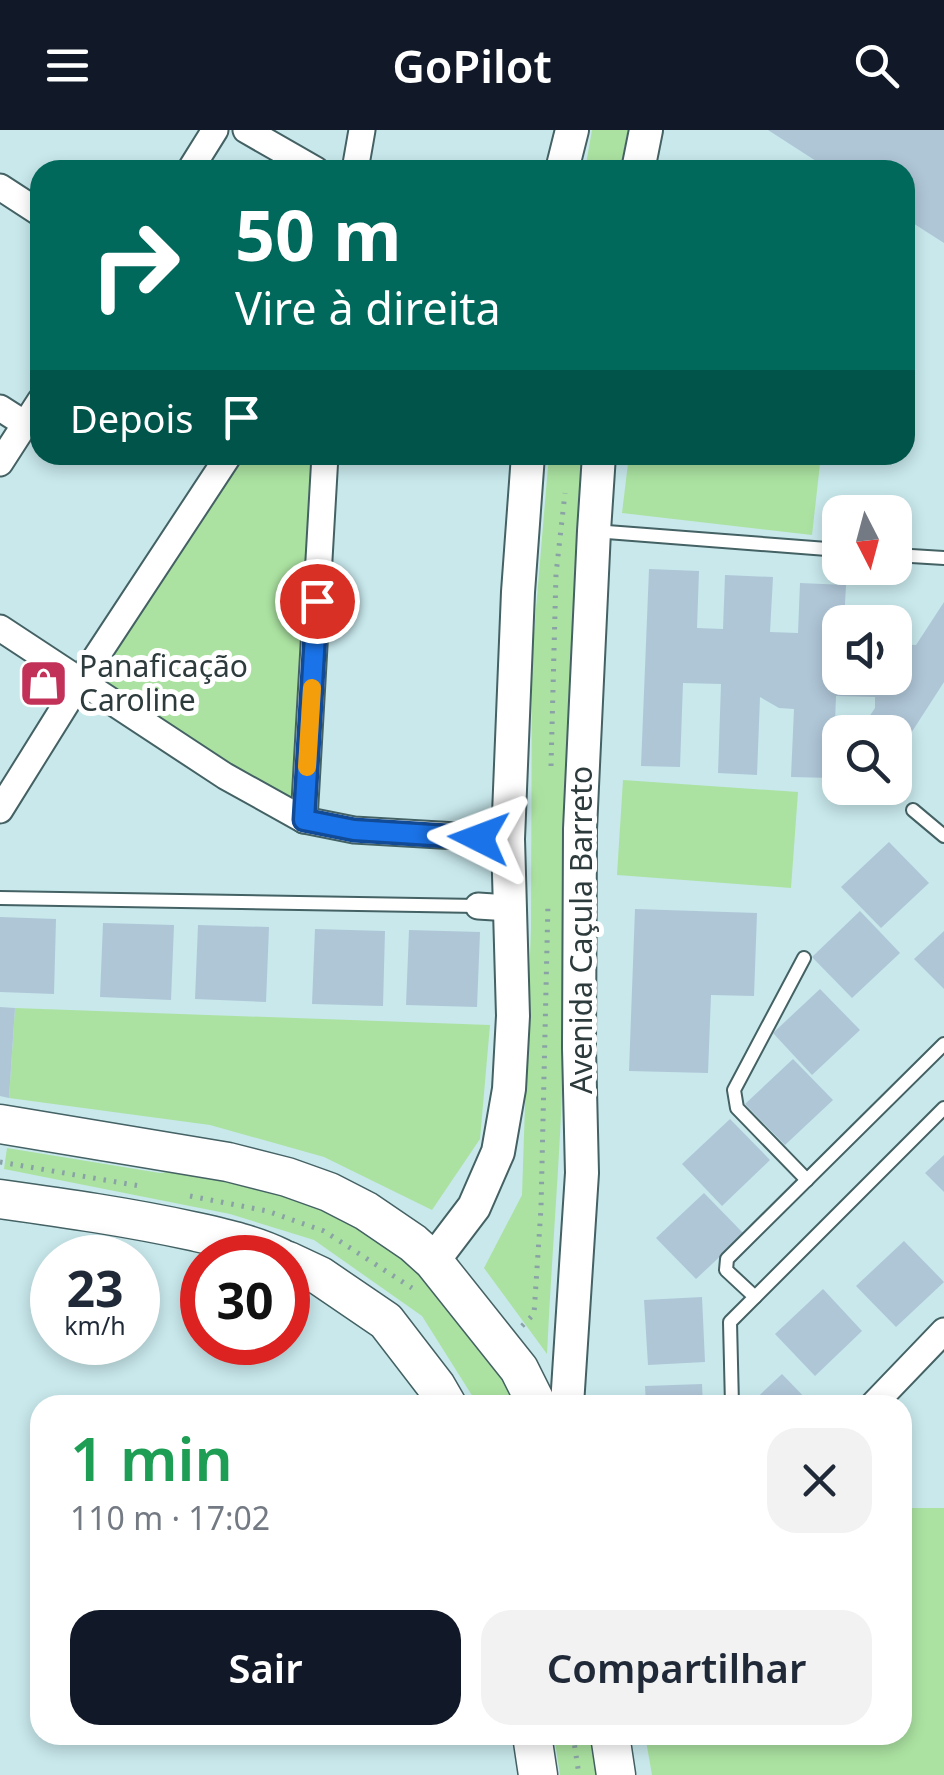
<!DOCTYPE html>
<html lang="pt">
<meta charset="utf-8">
<style>
body{margin:0;font-family:"Noto Sans",sans-serif;background:#f2f2f3;color:#1f2937;height:100vh;display:flex;flex-direction:column;font-size:38px;white-space:nowrap}
*{box-sizing:border-box;margin:0}
p{font-size:32px;color:#747a83}
.icon{flex:none;width:55px;height:55px;fill:none;stroke:currentColor;stroke-width:2;stroke-linecap:round;stroke-linejoin:round}
.map{position:relative;flex:1;overflow:hidden}
.sheet{position:absolute;left:30px;top:1265px;width:882px;height:350px;display:flex;flex-direction:column;background:#fff;border-radius:30px;box-shadow:0 5px 15px #0003}
.sheet>*{flex:none}
.top-card{position:absolute;left:30px;top:30px;width:885px;height:305px;border-radius:30px;box-shadow:0 5px 15px #0003;background:#00695c;color:#fff;overflow:hidden}
.needle{width:65px;rotate:174deg}
.buttons{position:absolute;left:822px;top:365px;display:grid;gap:20px}
.buttons a{display:grid;place-items:center;width:90px;height:90px;border-radius:20px;background:#fff;box-shadow:0 5px 15px #0003;font-size:50px}
.speed{position:absolute;left:30px;top:1105px;display:flex;gap:20px;font-size:50px;font-weight:700;text-align:center}
.speed>*{display:grid;place-content:center;width:130px;height:130px;border-radius:50%;background:#fff;box-shadow:0 5px 15px #0003;line-height:1}
.speed small{font-size:25px;font-weight:400}
.speed .limit{border:15px solid #d22;background:#fff;color:#111}
.pin{position:absolute;display:grid;place-items:center;width:85px;height:85px;color:#fff;margin:-42px;border:5px solid #fff;border-radius:50%;box-shadow:0 2px 10px #0007}
.me{position:absolute;width:110px;margin:-55px;rotate:273deg;stroke-linejoin:round;filter:drop-shadow(0 0 8px #0008)}
.turn{display:flex;align-items:center;gap:35px;height:210px;padding:0 40px;font-size:45px}
.turn .icon{width:130px;height:130px;stroke-width:2.5}
.turn b{display:block;font-size:70px;line-height:85px}
.then{display:flex;align-items:center;height:95px;padding:0 40px;background:#0003;gap:20px;font-size:38px}
.round{display:grid;place-items:center;flex:none;width:105px;height:105px;border-radius:30px;background:#f2f2f3}
.overview{display:flex;align-items:center;justify-content:space-between;height:170px;padding:0 40px}
h1{font-size:60px;font-weight:600;line-height:75px;color:#1e9e55}
.primary-button{display:flex;gap:20px;margin-top:auto;padding:20px 40px}
.primary-button a{flex:1;height:115px;border-radius:30px;background:#111827;color:#fff;font-size:40px;font-weight:600;line-height:115px;text-align:center}
.primary-button a+a{background:#f2f2f3;color:#1f2937}
header{display:flex;justify-content:space-between;align-items:center;height:130px;padding:0 40px;background:#111827;color:#fff;font-size:45px;font-weight:600}
.map>svg:first-child{display:block}
</style>
<header><svg class="icon" aria-label="menu" viewBox="0 0 24 24"><path d="M4 6h16M4 12h16M4 18h16"/></svg>GoPilot<svg class="icon" aria-label="search" viewBox="0 0 24 24"><circle cx="10" cy="10" r="6"/><path d="M15 15l6 6"/></svg></header>
<div class="map">
<svg width="944" height="1645" viewBox="0 0 944 1645">
<rect width="100%" height="100%" fill="#c8e8ec"/>
<g fill="#abe2a1">
<path d="M592 0H637L628 40H585Z"/>
<path d="M246 325H315L292 673 97 550Z"/>
<path d="M549 325H594L564 901C562 1009 552 1116 547 1224L484 1138 522 1065 531 797 532 526Z"/>
<path d="M629 325H821L812 405 622 383Z"/>
<path d="M623 650 798 662 791 758 617 745Z"/>
<path d="M15 878 490 895 480 1009 432 1080 324 1027 210 995 9 968Z"/>
<path d="M7 1018 160 1043 218 1036 387 1105 438 1156 521 1275H478L422 1186 314 1110 230 1084 4 1039Z"/>
<path d="M903 1378H944V1645H652L645 1605H902Z"/>
<path d="M554 1605H590L596 1645H560Z"/>
</g>
<g fill="#afc6d7">
<path d="M768 0H944V113L905 88V40H830Z"/>
<path d="M649 439 699 441 697 498 723 499 725 445 773 447 770 502 798 503 800 453 846 455 844 492H840V548H895V514L916 515 944 472V552L895 628V602H859L875 578V567L836 566 833 648 791 647 794 579 779 578 760 567 757 645 718 643 721 554 683 553 680 637 641 636Z"/>
<path d="M889 712 929 753 881 798 841 757Z"/>
<path d="M635 779 757 783 754 866 711 865 708 943 629 941Z"/>
<path d="M860 781 900 823 852 868 812 827Z"/>
<path d="M0 787 56 789 54 864 0 862Z"/>
<path d="M103 793 174 795 171 870 100 867Z"/>
<path d="M198 795 269 797 266 872 195 869Z"/>
<path d="M315 799 385 801 383 876 312 874Z"/>
<path d="M409 800 480 802 477 877 406 875Z"/>
<path d="M944 801V859L914 829Z"/>
<path d="M820 859 860 900 812 945 773 903Z"/>
<path d="M0 877 15 878 9 968 0 966Z"/>
<path d="M793 929 833 970 785 1015 745 974Z"/>
<path d="M730 989 770 1030 722 1076 682 1034Z"/>
<path d="M944 1025V1062L925 1043Z"/>
<path d="M704 1063 744 1104 696 1149 656 1108Z"/>
<path d="M904 1111 944 1152 896 1197 856 1156Z"/>
<path d="M823 1159 862 1201 815 1246 775 1204Z"/>
<path d="M702 1167 705 1232 648 1235 644 1170Z"/>
<path d="M782 1244 812 1275H749Z"/>
<path d="M702 1254 703 1275H646L645 1256Z"/>
</g>
<g fill="none" stroke-linecap="round" stroke-linejoin="round">
<defs>
<g id="service">
<path d="M594 401 840 420"/>
<path d="M895 425 944 428"/>
<path d="M913 680 944 706"/>
<path d="M0 768 478 776"/>
<path d="M804 828 734 960 737 978 807 1050"/>
<path d="M755 1167 726 1140 727 1129 944 914"/>
<path d="M732 1275 730 1192 944 978"/>
</g>
<g id="minor">
<path d="M246 0 316 40"/>
<path d="M190 40 215 0"/>
<path d="M355 40 362 0"/>
<path d="M0 57 40 83"/>
<path d="M0 278 25 294"/>
<path d="M0 333 40 271"/>
<path d="M0 498 225 646 304 690 354 700 508 709"/>
<path d="M0 680 81 550 229 325"/>
<path d="M304 690 325 325"/>
<path d="M478 776 510 778"/>
<path d="M873 1275 944 1201"/>
</g>
<g id="tertiary">
<path d="M562 40 572 0"/>
<path d="M638 40 646 0"/>
<path d="M433 1131 474 1077 498 1022 509 959 513 886 508 709 518 462 528 325"/>
<path d="M567 1275 582 1043 579 918 580 699 594 401 599 325"/>
</g>
<g id="secondary">
<path d="M0 994 228 1032 287 1047 329 1062 366 1081 413 1113 433 1131 519 1239 537 1275"/>
<path d="M0 1069C64 1078 128 1087 192 1101 223 1108 252 1114 281 1128"/>
<path d="M288 1131 320 1146 386 1191 436 1256 447 1275"/>
<path d="M532 1605 538 1645"/>
<path d="M610 1605 616 1645"/>
</g>
</defs>
<use href="#service" stroke="#446164" stroke-width="16"/>
<use href="#minor" stroke="#446164" stroke-width="29"/>
<use href="#tertiary" stroke="#446164" stroke-width="36"/>
<use href="#secondary" stroke="#446164" stroke-width="41"/>
<g stroke="#8aa2a6" stroke-width="5" stroke-dasharray="2.5 8" stroke-linecap="butt">
<path d="M551 636 556 444 565 363"/>
<path d="M0 1032 140 1056"/>
<path d="M190 1066 267 1081 324 1101 412 1158"/>
<path d="M522 1196 534 1184 541 1078 548 772"/>
<path d="M573 1605 579 1645"/>
</g>
<use href="#service" stroke="#fff" stroke-width="12"/>
<use href="#minor" stroke="#fff" stroke-width="25"/>
<use href="#tertiary" stroke="#fff" stroke-width="32"/>
<use href="#secondary" stroke="#fff" stroke-width="38"/>
</g>
<g fill="none" stroke-linecap="round" stroke-linejoin="round">
<defs>
<path id="route" d="M317 471 304 690 354 700 479 708"/>
</defs>
<use href="#route" stroke="#114b97" stroke-width="25"/>
<use href="#route" stroke="#1a73e8" stroke-width="18"/>
<path stroke="#f59e0b" stroke-width="18" d="M307 637 312 558"/>
</g>
<defs>
<symbol id="shop-square" viewBox="-11 -11 22 22"><rect x="-9" y="-9" width="18" height="18" rx="4" fill="#c13158" stroke="#fff"/><path d="M-5-2.5h2.3a2.7 3.5 0 0 1 5.4 0H5L5.5 6h-11ZM-1.5-2.5h3a1.5 2.3 0 0 0-3 0Z" fill="#fff"/></symbol>
</defs>
<g fill-rule="evenodd">
<use href="#shop-square" x="16" y="526" width="55" height="55"/>
</g>
<g text-anchor="middle" stroke-width="10" stroke-linejoin="round" paint-order="stroke">
<g font-size="30" fill="#2e3b3d" stroke="#fff" text-anchor="start">
<text x="79" y="547">Panaficação<tspan x="79" dy="34">Caroline</tspan></text>
</g>
<g font-size="30" fill="#2e3b3d" stroke="#fff">
<text transform="translate(582 800) rotate(-90)" y="10">Avenida Caçula Barreto</text>
</g>
</g>
</svg>
<div class="buttons">
<a><svg class="needle" viewBox="-14 -14 28 28"><path d="M0-13l5 13h-10z" fill="#e53935"/><path d="M0 13l5-13h-10z" fill="#747a83"/></svg></a>
<a><svg class="icon" aria-label="sound" viewBox="0 0 24 24"><path d="M4 9h4l5-4v14l-5-4H4zM17 9q2 3 0 6"/></svg></a>
<a><svg class="icon" aria-label="search" viewBox="0 0 24 24"><circle cx="10" cy="10" r="6"/><path d="M15 15l6 6"/></svg></a>
</div>
<div class="speed"><div>23<small>km/h</small></div><div class="limit">30</div></div>
<div class="pin" style="left:317px;top:471px;background:#d93025"><svg class="icon" aria-label="arrive" viewBox="0 0 24 24"><path d="M6 21V4h12l-3 4 3 4H6"/></svg></div>
<svg class="me" style="left:479px;top:708px" viewBox="-20 -20 40 40"><path d="M0-17L14 15 0 8-14 15z" fill="#1a73e8" stroke="#fff" stroke-width="4"/></svg>
<div class="top-card">
<div class="turn"><svg class="icon" aria-label="right" viewBox="0 0 24 24"><path d="M7 20v-9h11M14 6l5 5-5 5"/></svg><div><b>50 m</b>Vire à direita</div></div>
<div class="then">Depois<svg class="icon" aria-label="arrive" viewBox="0 0 24 24"><path d="M6 21V4h12l-3 4 3 4H6"/></svg></div>
</div>
<section class="sheet">
<div class="overview"><div><h1>1 min</h1><p>110 m · 17:02</p></div><a class="round"><svg class="icon" aria-label="close" viewBox="0 0 24 24"><path d="M6 6l12 12M18 6L6 18"/></svg></a></div>
<div class="primary-button"><a>Sair</a><a>Compartilhar</a></div>
</section>
</div>
